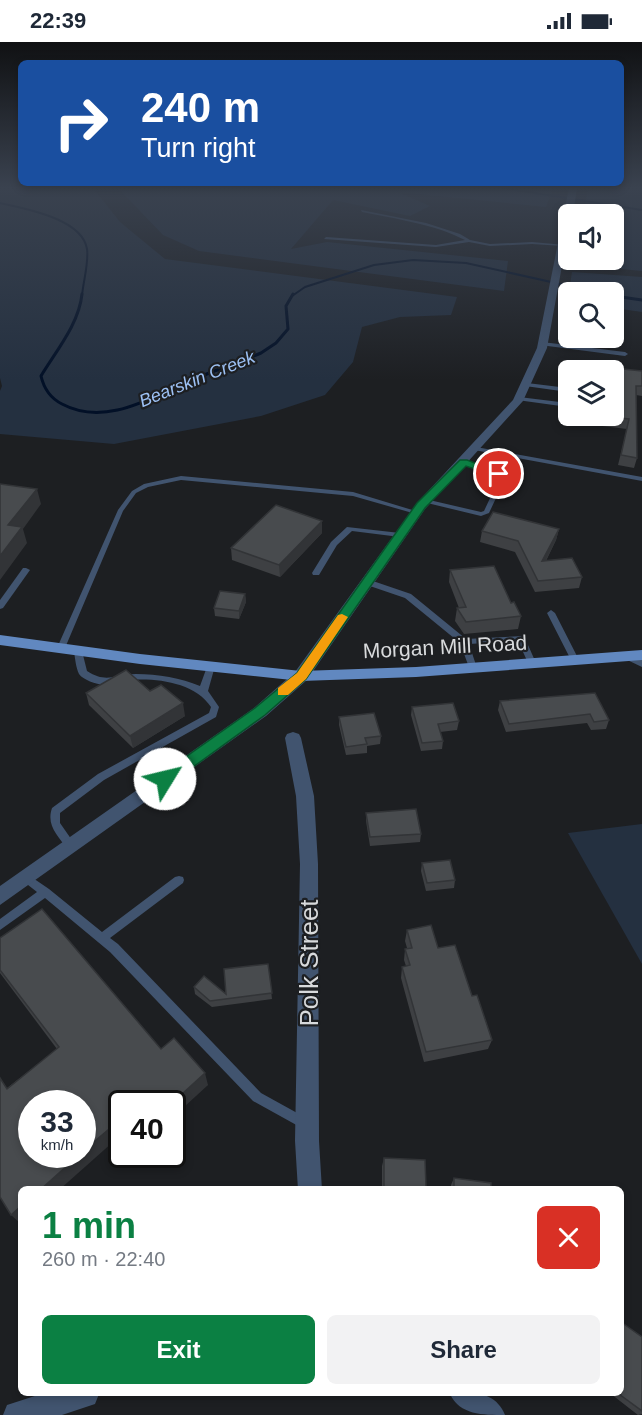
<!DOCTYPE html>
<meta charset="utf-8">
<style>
body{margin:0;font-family:Arial,sans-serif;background:#f2f2f3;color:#1f2937;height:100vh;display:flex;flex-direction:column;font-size:22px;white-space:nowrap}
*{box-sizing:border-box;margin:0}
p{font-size:20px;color:#747a83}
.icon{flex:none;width:33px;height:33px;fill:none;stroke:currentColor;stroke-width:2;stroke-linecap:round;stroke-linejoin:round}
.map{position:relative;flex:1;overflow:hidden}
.panel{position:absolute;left:18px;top:1144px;width:606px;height:210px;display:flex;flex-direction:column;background:#fff;border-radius:9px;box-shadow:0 3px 9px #0003}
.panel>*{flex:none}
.guide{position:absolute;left:18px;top:18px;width:606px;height:126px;border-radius:9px;box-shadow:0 3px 9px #0003;background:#1a4fa0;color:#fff;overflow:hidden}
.fabs{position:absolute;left:558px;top:162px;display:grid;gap:12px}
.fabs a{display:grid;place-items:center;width:66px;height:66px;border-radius:9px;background:#fff;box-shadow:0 3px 9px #0003;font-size:30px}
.speed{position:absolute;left:18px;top:1048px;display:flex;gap:12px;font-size:30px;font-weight:700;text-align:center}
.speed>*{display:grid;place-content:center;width:78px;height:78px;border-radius:50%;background:#fff;box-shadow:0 3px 9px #0003;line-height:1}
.speed small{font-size:15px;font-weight:400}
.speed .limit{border:3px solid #111;border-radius:9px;background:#fff;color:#111}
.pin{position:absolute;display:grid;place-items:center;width:51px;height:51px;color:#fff;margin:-26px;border:3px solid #fff;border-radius:50%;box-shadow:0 2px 6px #0007}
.me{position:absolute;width:66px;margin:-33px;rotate:54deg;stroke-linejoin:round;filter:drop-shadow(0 0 4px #0008)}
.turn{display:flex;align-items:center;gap:21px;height:126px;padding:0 24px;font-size:27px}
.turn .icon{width:78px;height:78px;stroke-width:2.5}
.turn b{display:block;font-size:42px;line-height:51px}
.round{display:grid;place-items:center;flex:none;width:63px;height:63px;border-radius:9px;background:#f2f2f3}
.headline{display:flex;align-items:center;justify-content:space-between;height:102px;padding:0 24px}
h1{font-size:36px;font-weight:600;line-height:45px;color:#0b8043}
.button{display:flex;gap:12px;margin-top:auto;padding:12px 24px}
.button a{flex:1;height:69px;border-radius:9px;background:#0b8043;color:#fff;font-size:24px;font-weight:600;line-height:69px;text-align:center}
.button a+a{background:#f2f2f3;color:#1f2937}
.status{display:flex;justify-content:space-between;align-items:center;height:42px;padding:0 30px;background:#fff;direction:ltr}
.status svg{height:16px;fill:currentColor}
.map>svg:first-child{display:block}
</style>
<div class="status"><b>22:39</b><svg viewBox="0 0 49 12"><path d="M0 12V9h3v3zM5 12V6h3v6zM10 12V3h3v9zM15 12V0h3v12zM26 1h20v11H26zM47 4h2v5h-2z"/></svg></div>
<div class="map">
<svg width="642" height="1373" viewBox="0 0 642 1373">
<rect width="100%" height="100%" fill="#1d1f22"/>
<g fill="#243040">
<path d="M0 146H93L120 180 165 217 457 255 451 273 400 275 362 285 353 320 325 353 261 374 114 402 0 392V349L2 344 0 336Z"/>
<path d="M118 146H553L546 165 398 150 430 164 410 174 333 158 291 207 327 200 508 219 504 249 199 209 163 193Z"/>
<path d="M588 146H642V229L610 226 605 218H614V172H584Z"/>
<path d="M572 230 642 235V270L614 266V250H569Z"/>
<path d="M642 782V922L568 791Z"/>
</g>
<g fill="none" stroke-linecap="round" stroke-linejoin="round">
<g stroke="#021027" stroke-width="2">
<path d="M503 146 642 168"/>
<path d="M0 161C24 167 82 176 87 207 89 221 83 240 82 254"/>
<path d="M292 254 305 245 374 223 413 218 466 221 596 250"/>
</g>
<g stroke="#021027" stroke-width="3">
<path d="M82 252C79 282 56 309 41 334 44 347 50 356 62 362 107 386 155 353 197 336 218 327 240 320 261 311L276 301 288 287 286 264 293 252"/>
<path d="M614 254 642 258"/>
</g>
<g fill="#41546f" fill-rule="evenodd">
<path d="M361 168 426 181 460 192 470 198 490 202 532 200 565 203 563 204 532 202 490 204 469 200 436 205 324 197 326 195 436 203 465 198C434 182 396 177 362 170Z"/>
<path d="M542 300 625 310 628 312 625 314 540 303 539 302Z"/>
<path d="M527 341 568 346V350L525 344 524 343Z"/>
<path d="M519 355 568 361V365L517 358V356Z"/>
<path d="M476 405 642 435V439L474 408 473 407Z"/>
<path d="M464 418 501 431 505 437 489 471 481 474 423 460 422 459 425 457 481 470 484 469 499 437 496 433 462 421V419Z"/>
<path d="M181 434 353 450 419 470 416 472 353 454 181 438 148 445 136 451 123 469 65 606 64 608H58L57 606 118 468 132 449 144 442Z"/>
<path d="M347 485 400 491 404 493 400 495 352 489 337 503 319 533H313L312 531 331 500Z"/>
<path d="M23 526H26L30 528 3 566 0 567V558Z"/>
<path d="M364 538H370L411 552 466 597 524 594 536 621 532 624 529 623 518 599 469 602 477 626 473 629 470 628 460 601 405 556 364 542Z"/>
<path d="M551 568 555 571 579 618 578 620H572L571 618 547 571Z"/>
<path d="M78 606 82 609 87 629C107 642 115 632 136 632 158 632 181 636 200 644L208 622H214L215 624 208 649 219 665 216 675 104 738 60 771V781L76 804 75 807 71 808 67 807C58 793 46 784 52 766L98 732 209 671 211 665C195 641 158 636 131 638 122 639 113 643 104 643 96 642 83 638 79 632 76 626 75 616 74 609Z"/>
<path d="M626 611 642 618V625L623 616 622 614Z"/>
<path d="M27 832 49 847 102 890 175 835 179 834 183 835 184 838 183 841 110 896 118 902 261 1051 308 1077 310 1081 308 1085 304 1087 300 1085 253 1059 110 910 45 856 0 888V877L37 850 23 839 22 836 23 833Z"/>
</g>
<g fill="#41546f" fill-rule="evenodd">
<path d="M293 690 299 692 301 696 314 754 318 822 319 1099 322 1148H298L295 1099 300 822 296 754 285 696 287 692Z"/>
<path d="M41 1352H99L95 1362 62 1373H3L7 1363Z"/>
<path d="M450 1352C473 1350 495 1349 505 1373 482 1373 460 1373 450 1352Z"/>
</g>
<path fill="#41546f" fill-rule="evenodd" d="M569 146H577L573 172H568V191L547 306 523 359 425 467 307 638 266 674 0 863V844L254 666 295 630 417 461 513 358 537 306Z"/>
<path fill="#6188c0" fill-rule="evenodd" d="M0 593 140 612 301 629 416 625 642 608V618L416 635 301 639 140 622 0 603Z"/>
</g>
<g fill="#3e4043">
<path d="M604 325 642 329V354L636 353 637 416 634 426 618 423 627 387 594 383 595 374H614V328H603Z"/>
<path d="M559 487 556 498 546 519 582 535 579 546 535 550 515 510 480 500 482 489Z"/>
<path d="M322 491 280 535 232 518 231 506Z"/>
<path d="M450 528 511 561 521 574 518 587 464 592 455 579 457 566H459L449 540Z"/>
<path d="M245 552 246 560 239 577 215 574 214 566Z"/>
<path d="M150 649 185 674 133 706 89 663 86 651Z"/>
<path d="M595 651 609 678 606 687 591 688 587 681 506 690 498 668 500 659Z"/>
<path d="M412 665 459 679 457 688 440 690 443 699 442 707 421 709 411 673Z"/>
<path d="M339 675 381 694 380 702 367 704V711L346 713 339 683Z"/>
<path d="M366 771 421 792 420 800 370 804 366 779Z"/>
<path d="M422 821 455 838 454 846 426 849 421 829Z"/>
<path d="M407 888 438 906 472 954 492 998 488 1007 424 1020 401 936 402 925 406 924 404 918 405 907 407 906 405 899Z"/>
<path d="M0 896 161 1007 208 1043 122 1062 21 1182 7 1046 57 1007 0 931Z"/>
<path d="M268 922 272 957 212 965 195 952 194 945 226 952Z"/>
<path d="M384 1116 426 1145 451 1146V1143L454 1136 491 1148H382V1124Z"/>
<path d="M642 1295V1372L638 1373 611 1352H621Z"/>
</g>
<g fill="#323437">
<path d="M37 447 41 462 23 487 27 501 0 538V514L8 483Z"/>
<path d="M322 479V491L280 535 279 523Z"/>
<path d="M559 487 556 498 540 530 542 519Z"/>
<path d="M245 552 246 560 239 577V569Z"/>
<path d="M183 661 185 674 133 706 130 694Z"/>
<path d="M205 1031 208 1043 172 1076V1062H171Z"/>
<path d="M122 1076V1092L59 1148H40L79 1113H82V1110Z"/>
<path d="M21 1164V1182L11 1173Z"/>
</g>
<g fill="#484b4e" stroke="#323437" stroke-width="1.5">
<path d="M604 325 642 329V344H636L637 416 621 413 629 377 597 374H614V328H604Z"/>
<path d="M0 442 37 447 8 483 22 485 0 514Z"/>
<path d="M276 463 322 479 279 523 231 506Z"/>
<path d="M493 470 559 487 542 519 572 516 582 535 538 539 518 499 482 489Z"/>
<path d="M494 524 511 561 514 560 521 574 466 580 457 566 466 565 450 528Z"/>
<path d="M220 549 245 552 239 569 214 566Z"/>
<path d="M126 628 150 649 161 643 183 661 130 694 86 651Z"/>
<path d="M595 651 609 678 594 680 590 672 509 682 500 659Z"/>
<path d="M453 661 459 679 438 682 443 699 422 701 412 665Z"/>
<path d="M374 671 381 694 365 696 367 702 346 705 339 675Z"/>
<path d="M416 767 421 792 370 795 366 771Z"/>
<path d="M450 818 455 838 427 841 422 821Z"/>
<path d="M42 867 161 1007 174 996 205 1031 171 1062H122V1076L82 1110V1062H32V1113H79L40 1148H21V1164L11 1173 0 1155V1036L7 1047 59 1005 0 928V896Z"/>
<path d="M431 883 438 906 455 903 472 954 477 953 492 998 426 1010 402 925 410 923 405 907 412 906 407 888Z"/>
<path d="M268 922 272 951 210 959 194 945 204 934 226 952 224 927Z"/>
<path d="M384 1116 425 1118 426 1145 454 1146V1136L491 1141V1148H384Z"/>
<path d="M621 1280 642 1295V1369L619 1352H621Z"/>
</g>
<linearGradient id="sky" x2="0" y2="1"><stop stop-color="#101113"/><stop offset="0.43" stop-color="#3a424f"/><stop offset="1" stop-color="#3a424f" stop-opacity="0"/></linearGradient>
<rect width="642" height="338" fill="url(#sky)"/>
<path fill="#0b8043" stroke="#07532c" stroke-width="1.5" d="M460 418H467L504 432 499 435 466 424 425 466 306 637 265 673 171 741H160L158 737 160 733 255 666 297 631 417 461Z"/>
<path fill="#f59e0b" d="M342 572 348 575 306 637 288 653H278V646L297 631 338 573Z"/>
<g text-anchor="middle" stroke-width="4.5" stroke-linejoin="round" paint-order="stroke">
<g font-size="18" font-style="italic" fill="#9dc1f4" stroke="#1d1f22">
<text transform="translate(197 337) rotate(-22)" y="6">Bearskin Creek</text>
</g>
<g font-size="21" fill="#d8dadc" stroke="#1d1f22">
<text transform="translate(445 605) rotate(-3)" y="7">Morgan Mill Road</text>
</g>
<g font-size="26" fill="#d8dadc" stroke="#1d1f22">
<text transform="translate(309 921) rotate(-90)" y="9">Polk Street</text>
</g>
</g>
</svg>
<div class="fabs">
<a><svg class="icon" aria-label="sound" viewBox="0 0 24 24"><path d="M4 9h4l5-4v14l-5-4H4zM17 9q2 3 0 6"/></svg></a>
<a><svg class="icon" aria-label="search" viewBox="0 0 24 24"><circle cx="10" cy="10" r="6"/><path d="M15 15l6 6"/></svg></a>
<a><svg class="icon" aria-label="layers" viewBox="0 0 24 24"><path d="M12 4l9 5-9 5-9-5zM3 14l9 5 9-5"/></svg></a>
</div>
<div class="speed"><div>33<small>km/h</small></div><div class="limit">40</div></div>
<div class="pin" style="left:499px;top:432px;background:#d93025"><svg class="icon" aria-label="arrive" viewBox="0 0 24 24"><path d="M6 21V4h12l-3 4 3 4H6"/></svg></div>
<svg class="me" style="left:165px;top:737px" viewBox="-20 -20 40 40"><circle r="19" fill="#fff"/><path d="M0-13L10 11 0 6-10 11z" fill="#0b8043"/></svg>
<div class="guide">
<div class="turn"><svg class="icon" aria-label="right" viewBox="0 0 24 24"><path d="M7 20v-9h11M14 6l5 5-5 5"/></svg><div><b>240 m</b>Turn right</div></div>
</div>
<section class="panel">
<div class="headline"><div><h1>1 min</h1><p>260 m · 22:40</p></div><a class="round" style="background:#d93025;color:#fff"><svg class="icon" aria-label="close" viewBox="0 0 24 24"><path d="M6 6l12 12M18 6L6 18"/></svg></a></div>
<div class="button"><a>Exit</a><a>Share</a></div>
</section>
</div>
